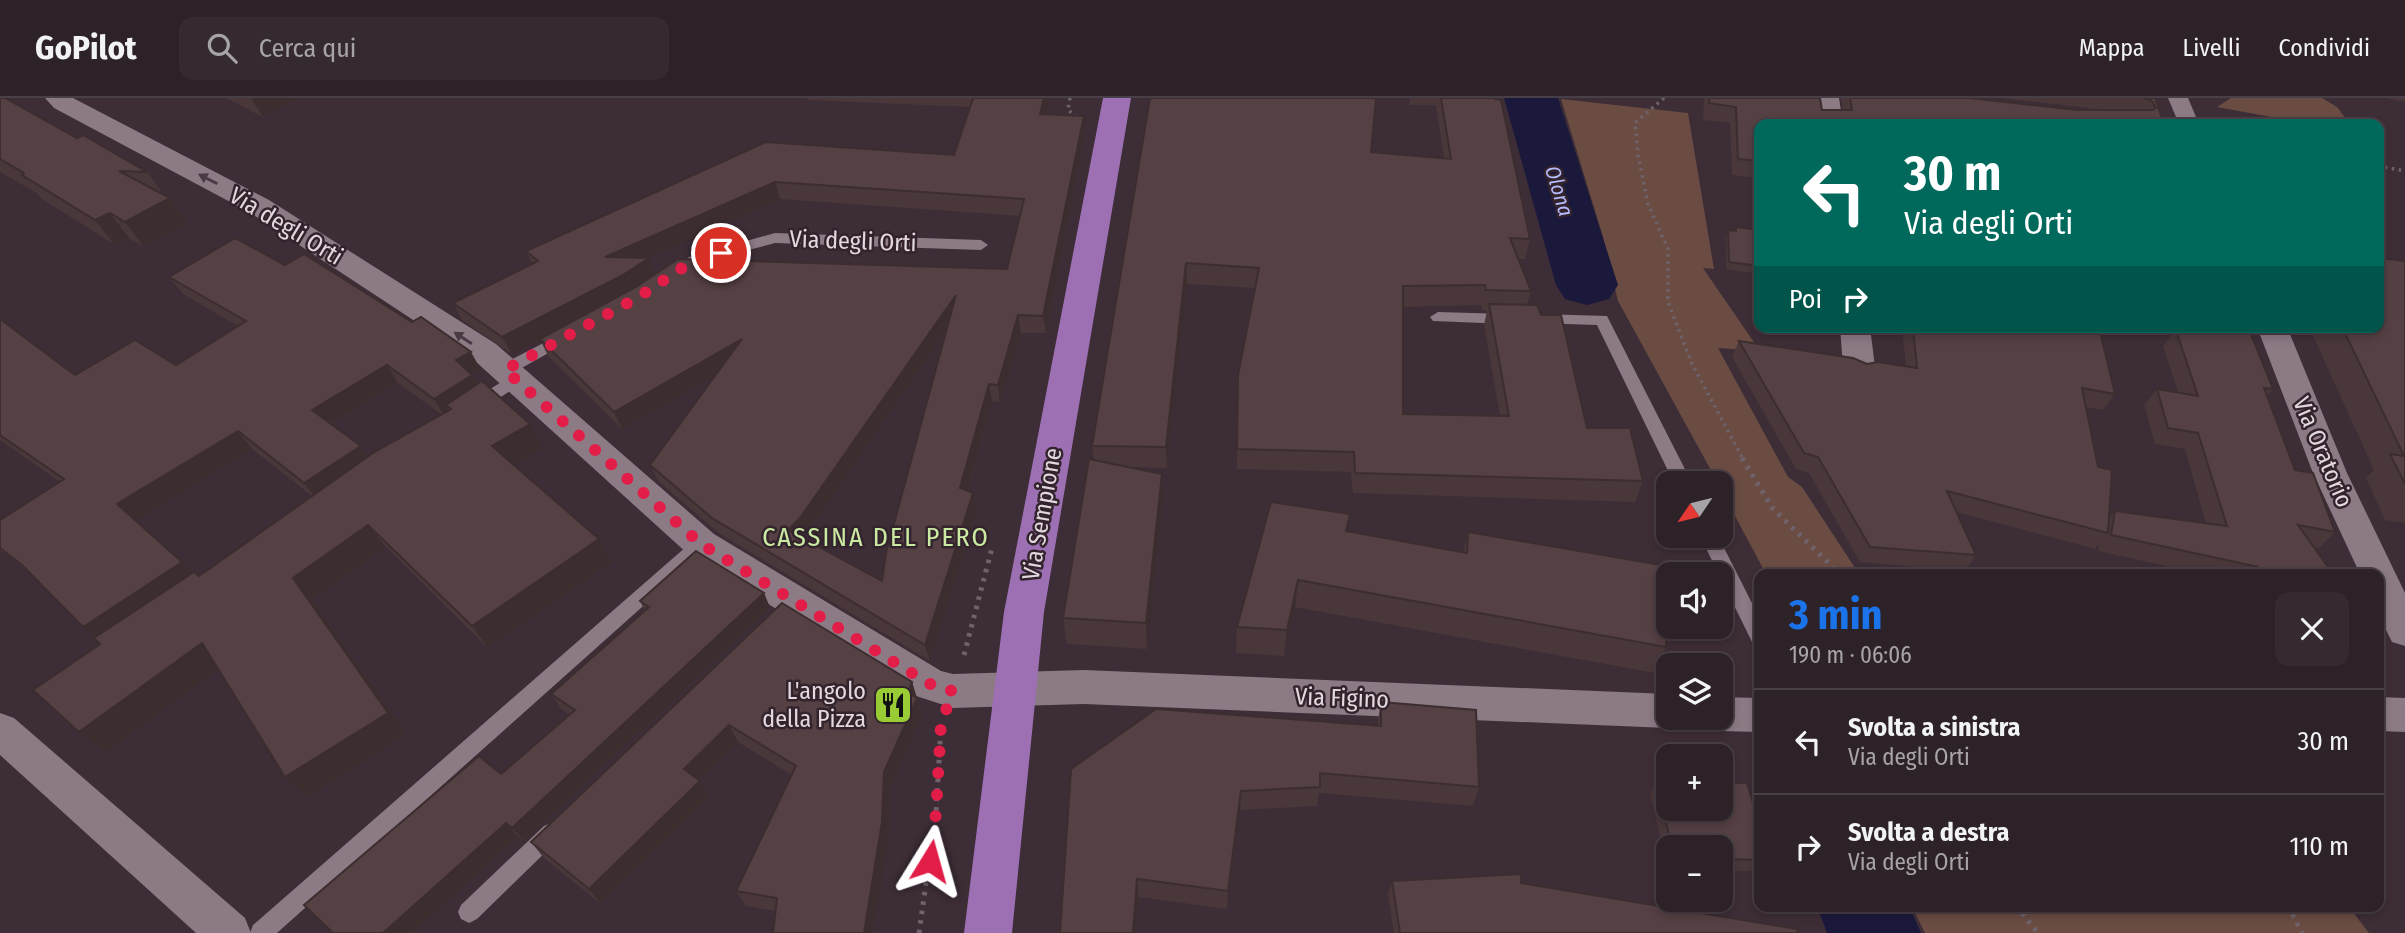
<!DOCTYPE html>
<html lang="it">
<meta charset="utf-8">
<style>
body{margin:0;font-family:"Fira Sans Condensed",sans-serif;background:#362a31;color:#f1f3f6;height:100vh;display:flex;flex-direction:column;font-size:26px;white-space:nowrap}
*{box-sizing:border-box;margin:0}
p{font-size:23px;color:#a7a4a8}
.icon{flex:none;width:38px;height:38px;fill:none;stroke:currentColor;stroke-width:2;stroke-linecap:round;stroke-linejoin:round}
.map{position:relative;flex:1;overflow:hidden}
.side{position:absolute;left:1754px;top:471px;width:630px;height:343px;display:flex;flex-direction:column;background:#2e2229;border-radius:14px;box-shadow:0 4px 10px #0003,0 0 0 2px #493f46}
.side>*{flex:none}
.guide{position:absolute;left:1754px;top:21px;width:630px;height:214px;border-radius:14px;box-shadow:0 4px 10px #0003,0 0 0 2px #493f46;background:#00695c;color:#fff;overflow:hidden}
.needle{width:46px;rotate:235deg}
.controls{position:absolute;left:1656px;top:373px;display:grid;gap:14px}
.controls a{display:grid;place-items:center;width:77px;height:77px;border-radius:14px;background:#2e2229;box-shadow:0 4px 10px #0003,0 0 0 2px #493f46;font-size:35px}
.pin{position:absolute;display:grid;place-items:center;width:60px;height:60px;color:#fff;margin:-30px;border:4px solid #fff;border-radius:50%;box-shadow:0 2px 7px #0007}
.me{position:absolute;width:77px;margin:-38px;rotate:8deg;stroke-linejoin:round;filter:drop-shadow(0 0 5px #0008)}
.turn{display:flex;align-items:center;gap:24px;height:147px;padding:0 35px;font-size:32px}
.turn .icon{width:91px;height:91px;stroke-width:2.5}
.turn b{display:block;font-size:49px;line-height:60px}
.then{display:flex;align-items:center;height:66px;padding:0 35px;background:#0003;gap:14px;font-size:26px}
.round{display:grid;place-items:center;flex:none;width:74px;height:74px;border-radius:14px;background:#362a31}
.head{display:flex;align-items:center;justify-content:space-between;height:119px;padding:0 35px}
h1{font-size:42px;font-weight:700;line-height:52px;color:#1a73e8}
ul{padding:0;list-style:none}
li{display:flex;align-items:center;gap:21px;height:105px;padding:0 35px;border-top:2px solid #493f46}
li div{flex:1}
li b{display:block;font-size:26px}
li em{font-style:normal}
header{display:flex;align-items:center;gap:42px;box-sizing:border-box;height:98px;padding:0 35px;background:#2e2229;border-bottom:2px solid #493f46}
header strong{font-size:33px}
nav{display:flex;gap:38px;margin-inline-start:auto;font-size:24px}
.search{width:490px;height:63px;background:#362a31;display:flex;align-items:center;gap:18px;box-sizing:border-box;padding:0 24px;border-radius:14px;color:#a7a4a8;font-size:26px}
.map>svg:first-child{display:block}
</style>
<header>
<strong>GoPilot</strong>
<div class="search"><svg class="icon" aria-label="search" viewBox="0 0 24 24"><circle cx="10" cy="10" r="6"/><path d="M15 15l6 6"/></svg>Cerca qui</div>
<nav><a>Mappa</a><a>Livelli</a><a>Condividi</a></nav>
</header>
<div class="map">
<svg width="2405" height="835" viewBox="0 0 2405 835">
<rect width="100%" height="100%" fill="#3d2d37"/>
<g fill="#6a4c42">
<path d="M2231 0H2322L2337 9 2350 26H2309L2217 9Z"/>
<path d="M1561 1 1688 15 1714 171 1703 170 1760 253 1718 250 1788 379 1802 389 1859 476H1766L1720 390V385H1718L1618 203 1603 139Z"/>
<path d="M1912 809H2349L2369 835H1925Z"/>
</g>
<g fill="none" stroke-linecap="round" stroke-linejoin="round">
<g fill="#1a193c" fill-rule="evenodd">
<path d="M1504 0H1558L1618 187 1609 201 1587 207 1565 201 1556 187Z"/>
<path d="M1817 808H1909L1921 835H1827Z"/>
</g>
<g stroke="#70626b" stroke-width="3.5" stroke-dasharray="2.5 4.5" stroke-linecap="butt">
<path d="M1070 0 1068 12 1077 19"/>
<path d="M1664 0 1635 25 1638 57 1648 106 1668 151V204L1692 266 1743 361"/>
<path d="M2378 68 2405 73"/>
</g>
<g stroke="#70626b" stroke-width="5" stroke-dasharray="3.5 6" stroke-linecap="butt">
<path d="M1742 360 1773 411 1832 468 1836 476"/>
<path d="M964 557 992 450"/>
<path d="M2016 808 2038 835"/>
<path d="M2288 808 2302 835"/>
<path d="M919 835 936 715 941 628"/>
</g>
<g fill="#8c7a85" fill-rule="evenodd">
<path d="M775 135 981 142 988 147 981 152 775 145 699 165 678 178 671 173 689 159Z"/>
<path d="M1438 214 1507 216 1515 221 1507 226 1433 223 1430 219Z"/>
<path d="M1539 216 1607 218 1692 385H1674L1597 227 1534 225 1531 221Z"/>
<path d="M563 235 568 236 571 240 568 244 511 276H499L497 272 499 268Z"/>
<path d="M516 275 522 277 524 281 522 285 481 312H469L467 308 469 304Z"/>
<path d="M1700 438H1718L1759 519V546L1752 544Z"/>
<path d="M701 439 707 441 710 446 707 451 277 835H250L253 827 695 441Z"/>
<path d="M551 725 558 728 562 735 558 742 477 821 469 825 461 821 458 814 461 807 544 728Z"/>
</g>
<path fill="#8c7a85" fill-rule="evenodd" d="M2168 0H2188L2199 26H2179Z"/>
<g fill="#8c7a85" fill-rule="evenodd">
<path d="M45 0H73L269 102 496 246 714 436 941 573 953 576 1084 572 1668 596V620H1685L1682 625 1668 630 1084 606 953 610 916 598 688 456 474 262 249 114 54 10Z"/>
<path d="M1813 0H1839L1843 26H1817Z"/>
<path d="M1840 229H1870L1875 269 1870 277 1859 280 1848 277 1843 269Z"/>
<path d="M2257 229H2287L2347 375 2405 495V548L2392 544 2378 516V476H2360L2313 375Z"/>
<path d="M1720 599 1759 600V634L1720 633 1706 628 1702 620H1720Z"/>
<path d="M2378 599 2405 600V634L2378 633Z"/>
<path d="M0 615 14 620 245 820 251 835H196L0 657Z"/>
</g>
<path fill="#9d70b3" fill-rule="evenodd" d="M1103 0H1131L1044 514 1012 835H964L1004 514Z"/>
</g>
<g fill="#49373a" fill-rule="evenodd">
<path d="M0 0 147 74 164 97 170 100 188 125 144 149 129 140 115 147 42 101 37 95 0 74Z"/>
<path d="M226 0H300L263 19Z"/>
<path d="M807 0H1050L1046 17 1085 34 1046 235H1021L1000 304 992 303 968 393 973 395 977 412 930 563 720 436 659 384 650 367 716 277 622 331 548 258 540 241 512 256 462 222 453 205 532 165 526 153 766 44 954 57 970 9 808 2ZM780 101 1020 118 1007 171 656 176 648 160ZM946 233 882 483 803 440Z"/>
<path d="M1150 0 1371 54 1444 60 1436 7H1409L1410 0H1495L1530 141 1525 161H1518L1531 193 1527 207 1587 330 1643 383 1635 404 1353 395 1351 374 1237 371V298L1255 190 1187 186 1167 370 1129 369 1162 376 1163 403 1147 551 1067 546 1063 520 1094 362 1092 348ZM1481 207 1482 212 1487 213 1484 227 1500 318 1403 316V209Z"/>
<path d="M1704 0H1820L1822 12H1843L1841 0H1970L2077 12H2106L2002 0H2155L2164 26H1759V80L1732 77 1730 25 1703 22Z"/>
<path d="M2385 0H2405V4Z"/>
<path d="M1736 129 1759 132V176L1726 171V139L1728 132 1735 133Z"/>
<path d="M2405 163V425L2385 422 2366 380 2374 372 2309 229H2378Z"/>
<path d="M169 179 481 272 472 277 477 286 543 350 514 367 612 464 488 550 386 449 312 502 407 636 307 699 285 679 218 571 105 655 100 546 95 539 83 529 31 476 0 452V422L60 384 0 342V221L75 277 176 267 238 228 183 196ZM398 285 441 316 368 358 331 326ZM252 351 312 398 199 478 192 475 182 464 135 423Z"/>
<path d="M1902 229H2099L2115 296 2103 312 2086 309 2109 420 2115 413 2206 425 2185 351 2155 346 2144 307 2157 291 2178 294 2163 248 2172 236 2170 229H2248L2273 291 2267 298 2295 372 2335 434 2319 450 2314 449 2333 476H2202L2098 453 2099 446 2095 451 1957 414 1976 457 1965 473 1860 464 1809 375 1796 371 1732 259 1739 243 1867 266 1906 268Z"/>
<path d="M1347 433 1463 454 1468 434 1666 549 1654 575 1295 509 1284 558 1236 555 1237 529Z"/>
<path d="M764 495 770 510 524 743 518 739 412 835 501 676 570 617 561 611 551 596 645 513 640 503Z"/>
<path d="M782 505 912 584 922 617 890 690 889 740 775 813 746 808 736 793 792 677 738 644 699 682 709 699 601 806 544 760 531 744Z"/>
<path d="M1381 604 1479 689 1473 708 1319 695 1317 708 1240 712 1227 811 1138 799 1136 835H1060L1071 671 1377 628Z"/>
<path d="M1656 684 1759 725V773H1720V749H1668V772L1650 696Z"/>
<path d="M1392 783 1521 785 1798 835H1394L1388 796Z"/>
</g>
<g fill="#3c2d2f">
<path d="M251 0H300L263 19Z"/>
<path d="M1044 0H1050L1042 33 1040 16Z"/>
<path d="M1084 18 1085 34 1046 235 1043 218Z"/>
<path d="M775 84 780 101 613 176 605 159Z"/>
<path d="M170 100 188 125 144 149 125 124Z"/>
<path d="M110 115 129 140 115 147 95 122Z"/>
<path d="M649 160 656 177 631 194 512 256 502 239Z"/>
<path d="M1186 165 1187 186 1167 370 1166 349Z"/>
<path d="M956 197 959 214 806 437 794 449 788 432Z"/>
<path d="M1018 217 1021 235 1000 304 998 287Z"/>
<path d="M742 241 748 259 622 331 614 314Z"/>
<path d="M471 254 481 272 472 277 482 294 451 311 446 307 451 315 445 319 434 301 456 262Z"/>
<path d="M387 267 398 285 325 329 312 312Z"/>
<path d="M989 286 992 303 964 406 960 390Z"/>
<path d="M530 326 543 350 506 372 492 348Z"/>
<path d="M238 333 252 351 134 424 117 406Z"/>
<path d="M361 348 374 366 318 403 304 385Z"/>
<path d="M1162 376 1163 403 1147 551 1146 525Z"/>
<path d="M973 395 977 412 930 563 925 547Z"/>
<path d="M368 427 386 449 312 502 407 636 307 699 285 679 293 480Z"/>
<path d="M599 441 612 464 488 550 472 528Z"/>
<path d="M182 464 199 481 102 545 83 529Z"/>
<path d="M1298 482 1295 509 1284 558 1287 532Z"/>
<path d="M764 495 770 510 524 743 512 730Z"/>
<path d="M202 545 224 567 105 655 79 634Z"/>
<path d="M912 584 922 617 890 690 889 740 873 835H864L884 674Z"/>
<path d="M729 627 738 644 694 687 684 671Z"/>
<path d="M700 683 709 699 601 806 589 791Z"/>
<path d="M1241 693 1240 712 1227 811 1228 793Z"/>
<path d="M506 725 518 739 412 835H383Z"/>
<path d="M1137 781 1138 799 1136 835H1133Z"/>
</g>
<g fill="#554043" stroke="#3c2d2f" stroke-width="2" fill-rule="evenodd">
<path d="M0 0H5L77 40 83 37 147 74 119 73 170 100 125 124 110 115 95 122 22 77 24 75 0 61Z"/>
<path d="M973 0H1044L1040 16 1084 18 1043 218 1018 217 998 287 989 286 960 390 973 395 925 547 712 420 650 367 742 241 614 314 540 241 636 189 678 161 1007 171 1024 101 775 84 605 159 649 160 623 177 502 239 453 205 538 163 526 153 766 44 954 57ZM956 197 886 455 882 483 788 432 800 420Z"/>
<path d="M1150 0H1376L1371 54 1451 61 1441 0H1495V1L1501 2 1530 141 1510 140 1531 193 1486 192 1485 187 1403 188V316L1509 318 1489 206 1537 207 1541 217H1561L1587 330H1630L1643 383 1355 375 1354 354 1237 351 1238 277 1259 170 1186 165 1166 349 1092 348Z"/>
<path d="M1709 0H1820L1822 12H1852L1850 0H1970L2077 12H2153L2156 10 2151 2 2143 0H2155L2164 26H1759V63L1738 61 1736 9 1709 5Z"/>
<path d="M1736 129 1759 132V168L1729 164 1728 132 1736 133Z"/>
<path d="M235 140 285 167 304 156 412 224 421 219 471 254 456 262 472 277 434 301 387 267 312 312 361 348 304 385 238 333 117 406 182 464 83 529 22 467 0 450V422L64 381 0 337V221L75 277 135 242 176 267 246 223 169 179Z"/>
<path d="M2378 160 2405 163V386L2390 356 2404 358 2342 229H2378Z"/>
<path d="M1913 229H2099L2115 296 2082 290 2098 369 2112 372 2108 435 1947 393 1976 457 1870 449 1818 359 1804 355 1739 243 1853 260 1867 266 1878 264 1917 270Z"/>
<path d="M2189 229H2248L2273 291 2264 290 2295 372 2313 375 2335 434 2298 427 2333 476H2263L2258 469 2111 437 2115 413 2227 428 2198 335 2168 330 2157 291 2198 298 2176 232 2191 234Z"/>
<path d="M482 283 530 326 492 348 599 441 472 528 368 427 293 480 388 615 285 679 202 545 79 634 33 592 100 546 94 540 194 474 199 478 373 355 451 311 446 307Z"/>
<path d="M1089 361 1162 376 1146 525 1063 520Z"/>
<path d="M1271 404 1350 416 1346 433 1467 455 1468 434 1667 468 1666 549 1298 482 1287 532 1237 529Z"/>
<path d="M696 453 764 495 512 730 506 725 383 835H333L304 807 479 658 501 676 575 612 551 596 649 509 640 503Z"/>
<path d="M782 505 912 584 908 595 917 600 884 674 882 724 864 835H773L777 800 736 793 796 668 729 627 684 671 700 683 589 791 531 744Z"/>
<path d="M1381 604 1476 612 1479 689 1320 675V689L1241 693 1228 793 1137 781 1133 835H1060L1071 671 1156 611 1381 628Z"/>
<path d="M1656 684H1668V710H1720V685H1747L1759 725V762L1720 761V749H1672Z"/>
<path d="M1521 776V785L1797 831 1798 835H1400L1392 783Z"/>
</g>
<defs><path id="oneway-solid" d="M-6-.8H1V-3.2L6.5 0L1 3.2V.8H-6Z" transform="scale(1.75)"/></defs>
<g fill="#483943">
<use href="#oneway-solid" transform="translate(208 81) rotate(-153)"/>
<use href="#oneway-solid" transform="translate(463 240) rotate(-147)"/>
</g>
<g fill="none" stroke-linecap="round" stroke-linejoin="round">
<path stroke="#e11d48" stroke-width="12" stroke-dasharray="0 21.6" d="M721 155 694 162 637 200 505 272 701 446 930 586 953 593 941 626 936 715 930 763"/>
</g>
<defs>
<symbol id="restaurant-square" viewBox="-11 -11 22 22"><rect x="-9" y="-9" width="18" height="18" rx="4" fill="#99cb35" stroke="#32232d"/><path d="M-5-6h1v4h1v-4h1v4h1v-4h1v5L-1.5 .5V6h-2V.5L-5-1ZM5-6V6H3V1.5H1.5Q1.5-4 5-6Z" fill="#111"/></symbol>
</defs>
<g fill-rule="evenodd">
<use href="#restaurant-square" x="871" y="585" width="44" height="44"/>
</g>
<g text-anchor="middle" stroke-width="5" stroke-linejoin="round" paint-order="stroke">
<g font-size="21" font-style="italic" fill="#b7bcff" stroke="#32232d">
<text transform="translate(1559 93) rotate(73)" y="7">Olona</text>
</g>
<g font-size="24" fill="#e3d8df" stroke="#32232d">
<text transform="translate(286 128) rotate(31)" y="8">Via degli Orti</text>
<text transform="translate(853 143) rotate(2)" y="8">Via degli Orti</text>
<text transform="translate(2323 354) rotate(67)" y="8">Via Oratorio</text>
<text transform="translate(1042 416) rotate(-80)" y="8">Via Sempione</text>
<text transform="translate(1342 600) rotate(2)" y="8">Via Figino</text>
</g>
<g font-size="24" fill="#e3d8df" stroke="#32232d" text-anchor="end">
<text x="866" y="601">L'angolo<tspan x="866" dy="28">della Pizza</tspan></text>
</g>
<g font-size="26" letter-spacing="2" fill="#cbeaa1" stroke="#32232d">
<text x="876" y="448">CASSINA DEL PERO</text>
</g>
</g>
</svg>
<div class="controls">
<a><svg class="needle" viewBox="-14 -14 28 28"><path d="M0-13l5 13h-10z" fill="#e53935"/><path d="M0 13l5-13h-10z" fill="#a7a4a8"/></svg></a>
<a><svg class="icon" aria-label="sound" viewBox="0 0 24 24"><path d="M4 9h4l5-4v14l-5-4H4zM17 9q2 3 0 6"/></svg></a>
<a><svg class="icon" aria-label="layers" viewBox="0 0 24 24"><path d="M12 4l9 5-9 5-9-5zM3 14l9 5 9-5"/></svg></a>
<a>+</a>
<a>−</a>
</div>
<div class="pin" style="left:721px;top:155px;background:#d93025"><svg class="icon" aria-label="arrive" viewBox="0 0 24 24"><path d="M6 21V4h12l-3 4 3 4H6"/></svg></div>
<svg class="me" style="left:930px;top:763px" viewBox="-20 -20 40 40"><path d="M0-17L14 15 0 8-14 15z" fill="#e11d48" stroke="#fff" stroke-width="4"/></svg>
<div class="guide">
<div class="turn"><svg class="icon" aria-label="left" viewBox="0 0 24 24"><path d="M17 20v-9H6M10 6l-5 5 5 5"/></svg><div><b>30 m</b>Via degli Orti</div></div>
<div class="then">Poi<svg class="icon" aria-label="right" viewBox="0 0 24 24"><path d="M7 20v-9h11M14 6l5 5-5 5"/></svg></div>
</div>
<section class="side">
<div class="head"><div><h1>3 min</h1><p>190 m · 06:06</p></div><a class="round"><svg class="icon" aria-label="close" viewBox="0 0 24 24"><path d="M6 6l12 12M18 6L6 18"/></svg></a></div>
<ul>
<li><svg class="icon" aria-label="left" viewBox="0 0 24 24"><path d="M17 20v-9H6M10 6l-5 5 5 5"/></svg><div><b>Svolta a sinistra</b><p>Via degli Orti</p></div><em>30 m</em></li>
<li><svg class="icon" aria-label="right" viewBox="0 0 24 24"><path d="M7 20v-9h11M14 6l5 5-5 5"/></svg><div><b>Svolta a destra</b><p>Via degli Orti</p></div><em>110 m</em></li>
</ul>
</section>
</div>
